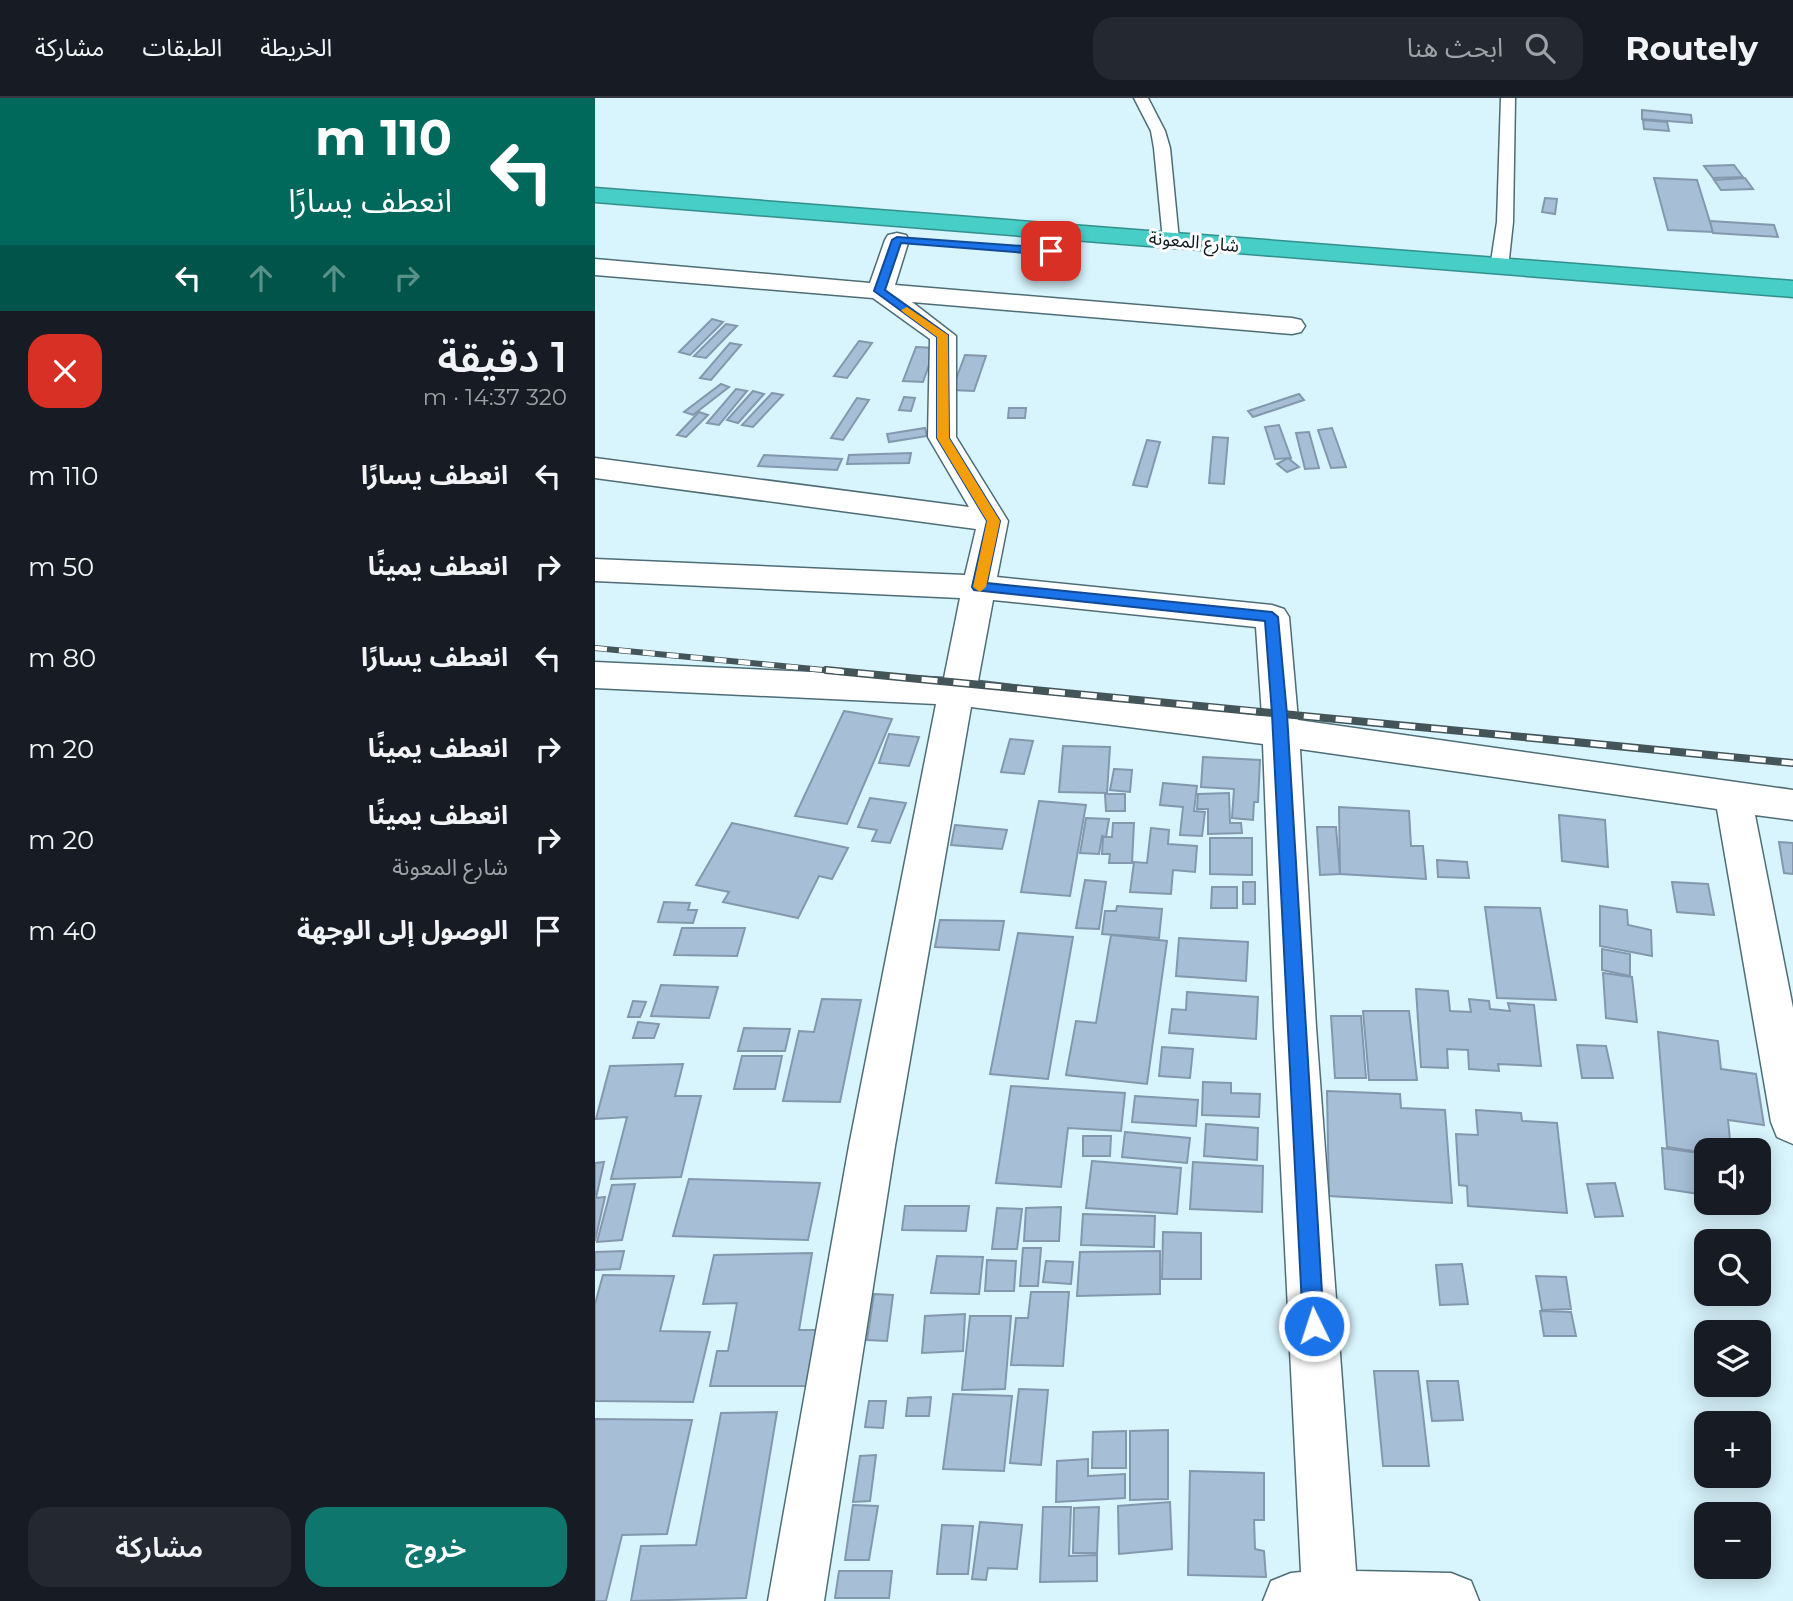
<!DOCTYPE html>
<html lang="ar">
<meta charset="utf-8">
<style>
body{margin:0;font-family:Montserrat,"Noto Sans Arabic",sans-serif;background:#242831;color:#f1f3f6;direction:rtl;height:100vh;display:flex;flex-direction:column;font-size:26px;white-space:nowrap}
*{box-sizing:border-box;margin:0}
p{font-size:23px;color:#9ea1a6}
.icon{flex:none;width:38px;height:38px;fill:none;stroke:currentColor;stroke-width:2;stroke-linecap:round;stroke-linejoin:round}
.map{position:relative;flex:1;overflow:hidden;direction:ltr}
.sheet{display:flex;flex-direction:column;background:#171b24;width:595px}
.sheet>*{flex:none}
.hud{background:#00695c;color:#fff;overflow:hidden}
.buttons{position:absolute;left:1099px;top:1040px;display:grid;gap:14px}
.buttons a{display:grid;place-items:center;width:77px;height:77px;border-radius:14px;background:#171b24;box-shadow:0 4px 18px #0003;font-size:35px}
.pin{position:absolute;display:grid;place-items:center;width:60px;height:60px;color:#fff;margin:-30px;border-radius:14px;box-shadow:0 4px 10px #0006}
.me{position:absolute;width:77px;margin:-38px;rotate:356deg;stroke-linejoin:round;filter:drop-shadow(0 0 5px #0008)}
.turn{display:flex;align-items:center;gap:24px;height:147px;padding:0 28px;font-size:32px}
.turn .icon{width:91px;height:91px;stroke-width:2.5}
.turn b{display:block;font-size:49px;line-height:60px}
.lanes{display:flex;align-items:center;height:66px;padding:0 28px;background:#0003;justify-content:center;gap:35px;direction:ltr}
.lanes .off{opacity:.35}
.round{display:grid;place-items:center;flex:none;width:74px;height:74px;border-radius:21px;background:#242831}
.overview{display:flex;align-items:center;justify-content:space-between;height:119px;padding:0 28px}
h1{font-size:42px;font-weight:600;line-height:52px}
.cta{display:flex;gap:14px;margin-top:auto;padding:14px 28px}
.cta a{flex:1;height:80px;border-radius:21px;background:#0f766e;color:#fff;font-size:28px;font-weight:600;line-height:80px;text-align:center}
.cta a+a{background:#242831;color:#f1f3f6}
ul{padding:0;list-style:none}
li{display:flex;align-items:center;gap:21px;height:91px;padding:0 28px}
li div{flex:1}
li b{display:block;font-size:26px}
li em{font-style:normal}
header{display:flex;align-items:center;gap:42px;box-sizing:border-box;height:98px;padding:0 35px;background:#171b24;border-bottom:2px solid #363941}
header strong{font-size:33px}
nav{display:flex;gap:38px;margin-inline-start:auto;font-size:24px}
.search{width:490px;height:63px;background:#242831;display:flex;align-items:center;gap:18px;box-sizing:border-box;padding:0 24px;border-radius:21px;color:#9ea1a6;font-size:26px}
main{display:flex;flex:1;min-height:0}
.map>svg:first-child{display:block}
</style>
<header>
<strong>Routely</strong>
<div class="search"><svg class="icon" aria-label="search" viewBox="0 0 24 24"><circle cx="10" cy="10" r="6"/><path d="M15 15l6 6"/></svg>ابحث هنا</div>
<nav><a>الخريطة</a><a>الطبقات</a><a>مشاركة</a></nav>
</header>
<main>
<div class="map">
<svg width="1198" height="1503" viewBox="0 0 1198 1503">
<rect width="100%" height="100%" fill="#d8f4fd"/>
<g fill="#a6bfd7" stroke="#8398ad" stroke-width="2">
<path d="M1047 12 1096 17 1097 25 1047 21Z"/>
<path d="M1048 22 1072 24 1074 33 1049 31Z"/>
<path d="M1139 67 1148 79 1118 80 1109 68Z"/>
<path d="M1059 80 1102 82 1118 134 1073 132Z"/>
<path d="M1150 80 1158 91 1126 92 1119 82Z"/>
<path d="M950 100 962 101 960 116 947 114Z"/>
<path d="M1115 123 1179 127 1183 139 1118 135Z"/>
<path d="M117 221 128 224 95 257 84 254Z"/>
<path d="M131 226 142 228 111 260 99 258Z"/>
<path d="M264 243 277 245 252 280 239 278Z"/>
<path d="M135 245 146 247 116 282 105 280Z"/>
<path d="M321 249 340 250 328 284 308 283Z"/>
<path d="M370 257 391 258 379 293 357 292Z"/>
<path d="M126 286 134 289 98 317 89 314Z"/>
<path d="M141 291 152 293 124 327 112 325Z"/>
<path d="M158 293 169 296 143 325 132 322Z"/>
<path d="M177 295 188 297 158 329 147 327Z"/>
<path d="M704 296 709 302 658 319 653 313Z"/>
<path d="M309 299 320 300 316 313 304 312Z"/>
<path d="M262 300 274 302 248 342 236 340Z"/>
<path d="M414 310H431L430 320H413Z"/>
<path d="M104 314 113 317 91 339 82 337Z"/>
<path d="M684 327 696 360 680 361 670 329Z"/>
<path d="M330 330 332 338 294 344 292 336Z"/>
<path d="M737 330 751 369 736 370 723 332Z"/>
<path d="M714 334 724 370 710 371 701 335Z"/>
<path d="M618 339 633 340 629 386 614 385Z"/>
<path d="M552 342 565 344 552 389 538 387Z"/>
<path d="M316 355 314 365 252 366 254 357Z"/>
<path d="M169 357 247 361 242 372 163 368Z"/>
<path d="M693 360 704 369 692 374 682 366Z"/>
<path d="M249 613 297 621 252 726 200 718Z"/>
<path d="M294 636 324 639 314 668 284 665Z"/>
<path d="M415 641 438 643 429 676 406 674Z"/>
<path d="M468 648 515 649 512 695 464 694Z"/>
<path d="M608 659 665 662 663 704H659L658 722 637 720 639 691 606 689Z"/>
<path d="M519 671 537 672 535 694 515 692Z"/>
<path d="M568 685 602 688 599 713 610 714 607 738 585 737 588 709 565 707Z"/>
<path d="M634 695 635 725H646L647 735 613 736V711H602L603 696Z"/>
<path d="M510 696H530V713H511Z"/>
<path d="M275 700 311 705 295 745 277 743 282 732 263 729Z"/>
<path d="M444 703 491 707 475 798 426 794Z"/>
<path d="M744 709 814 713 816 748H828L831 781 745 776Z"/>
<path d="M964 717 1010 722 1013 769 967 763Z"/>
<path d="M491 720 514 721 511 739 507 738 504 756 485 755Z"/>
<path d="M137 725 253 750 237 781 224 778 203 820 128 804 134 794 101 787Z"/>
<path d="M518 725H539L537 765H514L515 756H507L508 739H517Z"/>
<path d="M360 727 412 732 407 751 356 747Z"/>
<path d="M722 729H741L745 776 725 777Z"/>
<path d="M556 730 574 732 573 746 602 748 600 774 578 772 576 796 535 794 539 764 552 765Z"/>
<path d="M615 740H657V777L615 776Z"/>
<path d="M1184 744 1198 745V776L1189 775Z"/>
<path d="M842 762 872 764 874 780 843 779Z"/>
<path d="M490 782 511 784 504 831 481 830Z"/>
<rect x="648" y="784" width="12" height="22"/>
<path d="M1077 784 1113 786 1119 817 1082 814Z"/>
<path d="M617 789H642V810H616Z"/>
<path d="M69 804 95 805 93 812H102L98 825 63 824Z"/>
<path d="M522 808 567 811 564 840 507 836 510 813H521Z"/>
<path d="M1005 808 1032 812 1033 827 1056 832 1057 858 1005 848Z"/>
<path d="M890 809 945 810 961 902 902 900Z"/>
<path d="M345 822 409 823 404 852 340 849Z"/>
<path d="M87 830H150L142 858 79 857Z"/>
<path d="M423 835 478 839 453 981 395 976Z"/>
<path d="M516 837 572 843 552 986 471 977 481 923 501 925Z"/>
<path d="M584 840 653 844 651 883 581 878Z"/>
<path d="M1007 851 1035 856V878L1007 872Z"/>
<path d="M1008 875 1037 879 1042 924 1011 920Z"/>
<path d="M66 887 123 889 114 920 56 918Z"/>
<path d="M821 891 853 893 855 913 876 914 874 901 894 903 895 911 915 913 913 905 939 907 946 968 903 966 904 973 874 971 873 952 852 951 853 970 826 969Z"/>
<path d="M592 894 663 899 661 941 574 935 577 911 591 912Z"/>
<path d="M227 901 266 902 245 1004 188 1003 204 933 219 934Z"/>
<path d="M38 903 51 904 45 919H33Z"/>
<path d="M768 913H814L822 982H774Z"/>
<path d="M736 918H766L771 980H740Z"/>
<path d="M43 924 64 926 59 940H38Z"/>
<path d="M149 930 195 931 190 953H143Z"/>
<path d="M1063 934 1123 943 1126 971 1161 976 1169 1027 1133 1022 1136 1052H1111V1055L1072 1049Z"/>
<path d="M982 947 1011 948 1018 980H987Z"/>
<path d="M567 949 598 951 595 980 564 978Z"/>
<path d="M147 958H187L180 991H139Z"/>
<path d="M88 966 80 998H106L86 1079 16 1081 32 1019 1 1021 15 968Z"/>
<path d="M608 984 636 985V995L665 996 664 1019 607 1017Z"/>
<path d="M416 988 530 995 526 1033 473 1030 466 1089 401 1085Z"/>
<path d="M732 993 805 996 806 1010 850 1012 857 1105 734 1098Z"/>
<path d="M540 998 603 1002 601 1028 537 1024Z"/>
<path d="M881 1012 926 1015 927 1023 962 1025 972 1115 873 1108 872 1088 864 1087 861 1036 883 1037Z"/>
<path d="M611 1026 663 1030 662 1062 609 1058Z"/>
<path d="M530 1034 595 1040 592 1065 527 1059Z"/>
<path d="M488 1038H516L515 1058H488Z"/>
<path d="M1067 1050 1111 1056V1097L1070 1091Z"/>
<path d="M497 1063 586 1070 582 1116 491 1110Z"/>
<path d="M9 1064 1 1100 10 1099 0 1143V1065Z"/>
<path d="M598 1064 668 1068 667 1114 595 1111Z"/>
<path d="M94 1081 225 1085 213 1142 78 1138Z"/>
<path d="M1020 1085 1028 1118 1000 1119 992 1086Z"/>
<path d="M40 1086 27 1142 2 1144 17 1087Z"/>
<path d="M310 1108H374L371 1133 307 1132Z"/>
<path d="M466 1109 464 1143H429L431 1110Z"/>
<path d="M402 1110 427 1111 422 1151H397Z"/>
<path d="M488 1116 560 1118 559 1149 486 1147Z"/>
<path d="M568 1134 606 1135V1181H567Z"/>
<path d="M428 1150H446L443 1188H425Z"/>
<path d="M29 1153 25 1171 0 1172V1154Z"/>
<path d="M565 1153V1196L482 1198 485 1154Z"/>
<path d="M217 1155 204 1232H223L215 1288H115L122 1253H133L142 1205 108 1206 119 1157Z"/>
<path d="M342 1158 388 1159 384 1196 336 1195Z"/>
<path d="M392 1162 421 1163 419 1193H390Z"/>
<path d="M451 1163 478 1164 476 1186 448 1184Z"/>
<path d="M867 1166 873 1206 845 1207 841 1167Z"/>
<path d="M8 1177 79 1178 65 1233 115 1234 98 1304 0 1303V1206Z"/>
<path d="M941 1178 971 1179 976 1211 947 1212Z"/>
<path d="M436 1194H474L468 1268 416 1267 421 1220H433Z"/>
<path d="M279 1196 298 1197 292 1243 272 1242Z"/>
<path d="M945 1213 976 1214 981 1238H949Z"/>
<path d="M370 1216 368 1253 327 1255 330 1218Z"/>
<path d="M375 1218H416L410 1291 367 1292Z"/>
<path d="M779 1273H823L834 1368H788Z"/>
<path d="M832 1283H863L868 1322 837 1323Z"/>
<path d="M424 1291 453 1292 446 1367 415 1365Z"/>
<path d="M358 1296 417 1298 409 1373 348 1371Z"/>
<path d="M336 1299 334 1318H311L313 1300Z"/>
<path d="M274 1303H291L288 1330 270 1329Z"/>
<path d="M182 1314 151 1500 36 1503 46 1448 101 1447 126 1315Z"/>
<path d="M0 1321 97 1322 72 1436 27 1437 11 1503H0Z"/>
<path d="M573 1332V1401L535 1402V1333Z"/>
<path d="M531 1333V1370H497L498 1334Z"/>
<path d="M281 1357 275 1403 258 1404 265 1358Z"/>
<path d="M493 1361V1378L530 1376V1400L461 1404 462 1363Z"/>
<path d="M595 1373 669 1375V1422H659L660 1451 669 1453 671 1479 593 1477Z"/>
<path d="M575 1404 577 1451 524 1456 523 1408Z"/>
<path d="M258 1407 283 1408 274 1462H250Z"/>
<path d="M448 1409H476L474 1458 502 1457V1483L445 1484Z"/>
<path d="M504 1409 502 1455H478L479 1410Z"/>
<path d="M385 1424 427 1427 422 1471 393 1470 391 1482 377 1481Z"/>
<path d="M347 1427 378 1428 373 1476H342Z"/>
<path d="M244 1473H297L294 1500H240Z"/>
</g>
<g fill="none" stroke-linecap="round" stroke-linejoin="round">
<defs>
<g id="lane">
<path d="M539 0H553L570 33 575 50 584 142 582 146 576 147 568 142 559 50 556 33Z"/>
<path d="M906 0H920L918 124 913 170 904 175 895 170 902 124Z"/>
</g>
<path id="street" d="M302 135 311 137 314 142 300 187 697 220 706 222 710 228 706 234 697 236 317 204 361 238V339L413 423 402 479 677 507 689 511 694 519 703 622 1198 692V722L1160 717 1198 910V1046L1182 1039 1176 1024 1122 711 705 651 721 929 761 1473 856 1475 876 1483 884 1503H668L676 1483 696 1475 706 1474 679 929 668 646 376 609 300 1048 229 1503H173L254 1048 341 606 0 590V564L349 580 365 500 0 483V461L370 477 381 431 0 380V360L374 409 333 339 335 241 278 200 0 177V161L275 185 290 142 293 137ZM398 502 661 529 667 618 383 583Z"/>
<path id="highway" d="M0 90 1198 183V199L0 104Z"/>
</defs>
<use href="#lane" stroke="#4e6d77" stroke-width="3"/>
<use href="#street" stroke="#4e6d77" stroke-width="3"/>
<use href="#highway" stroke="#328f8c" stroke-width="3"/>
<use href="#lane" fill="#fff" fill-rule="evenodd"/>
<use href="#street" fill="#fff" fill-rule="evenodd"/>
<use href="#highway" fill="#47cec7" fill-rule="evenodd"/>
<defs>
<path id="rail-far1" d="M0 550 249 574"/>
<path id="rail" d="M231 572 1198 665"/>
</defs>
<use href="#rail-far1" stroke="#44555a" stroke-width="6"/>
<use href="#rail" stroke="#44555a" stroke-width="8"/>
<use href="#rail-far1" stroke="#fff" stroke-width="4.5" stroke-dasharray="12" stroke-linecap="butt"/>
<use href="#rail" stroke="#fff" stroke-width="5" stroke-dasharray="16" stroke-linecap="butt"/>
</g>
<path fill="#1a73e8" stroke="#114b97" stroke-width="2" d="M302 139 456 150 462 153 456 157 306 145 290 192 353 237 354 340 405 423 392 485 677 514 683 519 692 616 729 1228 726 1235 719 1238 711 1235 708 1228 677 616 670 523 379 492 377 489 392 423 342 340V239L279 193 297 142Z"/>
<path fill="#f59e0b" d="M312 209 353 237 354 340 405 423 391 489 385 494 378 489 392 423 342 340V239L308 214 306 212Z"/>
<g text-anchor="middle" stroke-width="6" stroke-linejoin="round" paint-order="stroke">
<g font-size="18" fill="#0c191d" stroke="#fff">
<text transform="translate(599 144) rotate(5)" y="6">شارع المعونة</text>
</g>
</g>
</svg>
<div class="buttons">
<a><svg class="icon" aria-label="sound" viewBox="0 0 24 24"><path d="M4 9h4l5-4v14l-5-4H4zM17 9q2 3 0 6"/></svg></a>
<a><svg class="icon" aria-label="search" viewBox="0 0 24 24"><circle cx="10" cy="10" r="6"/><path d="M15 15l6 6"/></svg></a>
<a><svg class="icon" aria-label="layers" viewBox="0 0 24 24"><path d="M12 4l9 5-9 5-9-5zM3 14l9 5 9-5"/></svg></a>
<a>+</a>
<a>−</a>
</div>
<div class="pin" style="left:456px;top:153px;background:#d93025"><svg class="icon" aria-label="arrive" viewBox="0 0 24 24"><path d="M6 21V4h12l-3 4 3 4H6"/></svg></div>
<svg class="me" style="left:719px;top:1228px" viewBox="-20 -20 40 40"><circle r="17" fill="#1a73e8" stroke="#fff" stroke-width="3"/><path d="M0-11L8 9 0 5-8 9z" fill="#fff"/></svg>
</div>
<section class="sheet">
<div class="hud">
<div class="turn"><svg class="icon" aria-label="left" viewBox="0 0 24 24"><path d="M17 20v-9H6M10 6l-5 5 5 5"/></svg><div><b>110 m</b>انعطف يسارًا</div></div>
<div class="lanes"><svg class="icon" aria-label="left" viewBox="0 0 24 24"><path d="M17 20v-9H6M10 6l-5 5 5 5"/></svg><svg class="icon off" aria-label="ahead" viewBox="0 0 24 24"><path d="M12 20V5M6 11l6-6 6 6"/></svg><svg class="icon off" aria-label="ahead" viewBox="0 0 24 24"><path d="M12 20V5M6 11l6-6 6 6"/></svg><svg class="icon off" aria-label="right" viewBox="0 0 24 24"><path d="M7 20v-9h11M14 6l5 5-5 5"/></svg></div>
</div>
<div class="overview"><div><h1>1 دقيقة</h1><p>320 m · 14:37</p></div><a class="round" style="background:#d93025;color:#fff"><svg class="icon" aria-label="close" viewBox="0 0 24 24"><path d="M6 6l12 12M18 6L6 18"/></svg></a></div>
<ul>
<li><svg class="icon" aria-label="left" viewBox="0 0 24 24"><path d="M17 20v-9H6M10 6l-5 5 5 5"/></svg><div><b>انعطف يسارًا</b></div><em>110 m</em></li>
<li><svg class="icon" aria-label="right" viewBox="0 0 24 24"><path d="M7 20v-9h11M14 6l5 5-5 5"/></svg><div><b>انعطف يمينًا</b></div><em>50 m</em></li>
<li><svg class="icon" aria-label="left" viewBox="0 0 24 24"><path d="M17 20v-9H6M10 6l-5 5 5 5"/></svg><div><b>انعطف يسارًا</b></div><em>80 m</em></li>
<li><svg class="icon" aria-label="right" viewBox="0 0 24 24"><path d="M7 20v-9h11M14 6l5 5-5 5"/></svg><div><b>انعطف يمينًا</b></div><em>20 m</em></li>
<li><svg class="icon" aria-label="right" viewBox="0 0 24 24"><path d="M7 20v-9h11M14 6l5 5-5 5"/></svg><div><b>انعطف يمينًا</b><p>شارع المعونة</p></div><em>20 m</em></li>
<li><svg class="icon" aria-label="arrive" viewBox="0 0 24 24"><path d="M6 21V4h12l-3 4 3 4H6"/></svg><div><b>الوصول إلى الوجهة</b></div><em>40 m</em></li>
</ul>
<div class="cta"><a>خروج</a><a>مشاركة</a></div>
</section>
</main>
